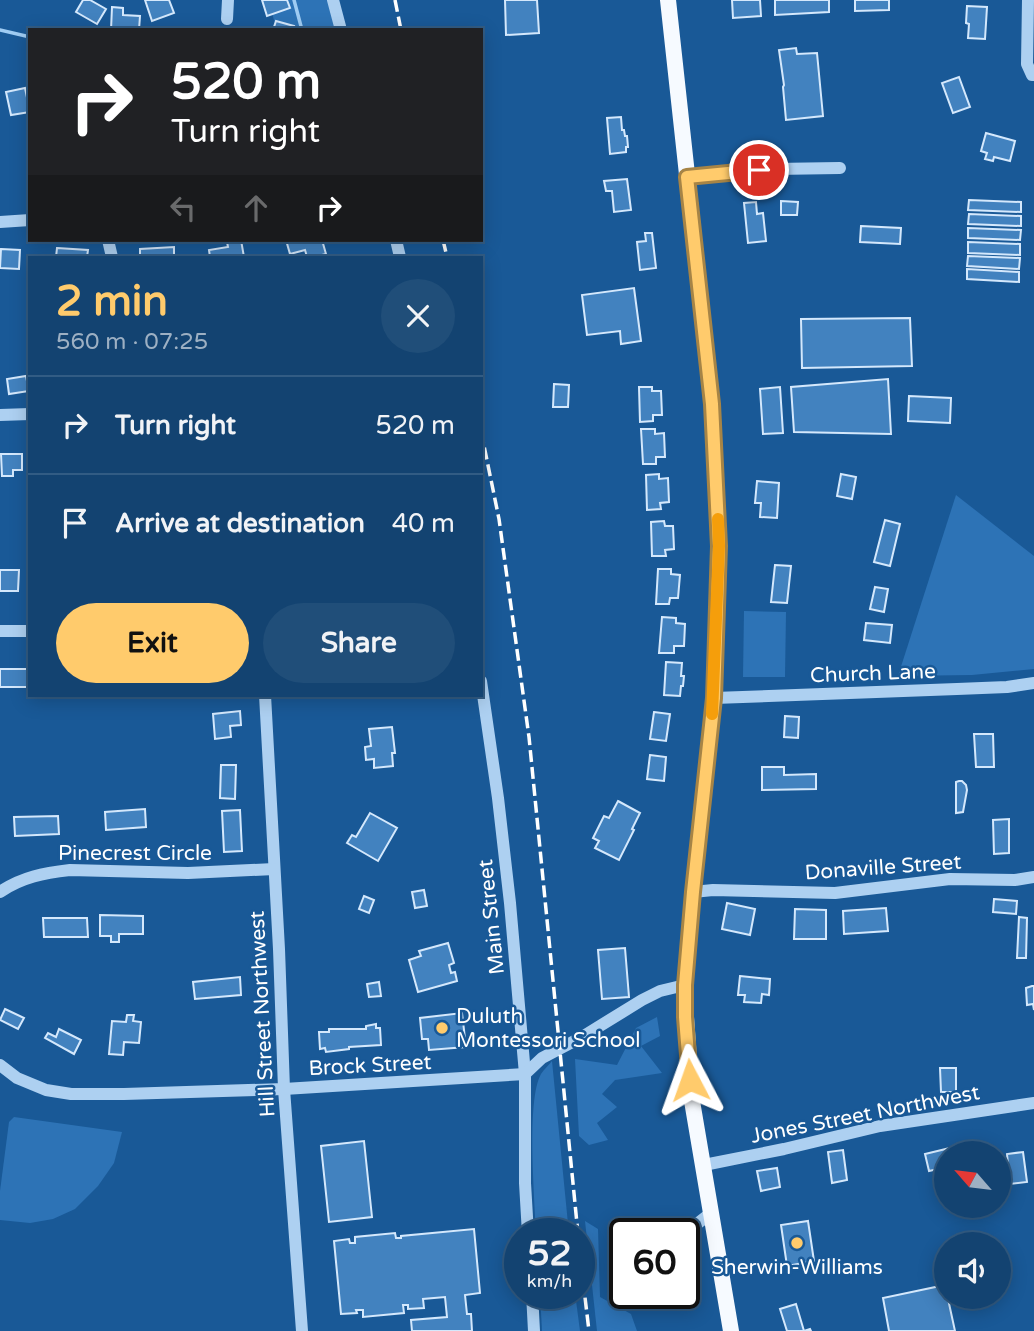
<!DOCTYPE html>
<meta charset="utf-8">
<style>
body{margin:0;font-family:"Varela Round",sans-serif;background:#204e79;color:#f1f3f6;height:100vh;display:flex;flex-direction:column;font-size:26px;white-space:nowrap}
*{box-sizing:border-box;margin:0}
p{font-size:23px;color:#9db0c3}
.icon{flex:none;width:38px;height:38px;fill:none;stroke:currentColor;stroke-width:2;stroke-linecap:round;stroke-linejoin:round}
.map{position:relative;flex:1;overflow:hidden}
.panel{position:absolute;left:28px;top:256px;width:455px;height:441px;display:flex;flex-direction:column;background:#134371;border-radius:0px;box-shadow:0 4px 18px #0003,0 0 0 2px #325c84}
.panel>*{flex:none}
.top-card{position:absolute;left:28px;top:28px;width:455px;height:214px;border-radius:0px;box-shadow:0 4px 18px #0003,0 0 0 2px #325c84;background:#202124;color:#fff;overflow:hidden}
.needle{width:46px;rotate:298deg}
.controls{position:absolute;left:934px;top:1141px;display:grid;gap:14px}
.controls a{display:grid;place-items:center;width:77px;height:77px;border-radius:50%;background:#134371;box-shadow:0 4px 18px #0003,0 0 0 2px #325c84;font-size:35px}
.speed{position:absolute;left:504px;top:1218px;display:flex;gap:14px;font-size:35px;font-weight:700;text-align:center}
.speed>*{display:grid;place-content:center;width:91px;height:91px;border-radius:50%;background:#134371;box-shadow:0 4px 18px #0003,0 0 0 2px #325c84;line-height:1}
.speed small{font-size:18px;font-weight:400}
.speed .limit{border:4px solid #111;border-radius:10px;background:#fff;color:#111}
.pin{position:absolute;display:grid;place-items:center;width:60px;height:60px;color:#fff;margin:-30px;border:4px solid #fff;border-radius:50%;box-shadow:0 2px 7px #0007}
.me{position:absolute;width:77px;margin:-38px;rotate:356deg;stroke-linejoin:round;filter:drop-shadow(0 0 5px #0008)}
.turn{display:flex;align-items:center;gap:24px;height:147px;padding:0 28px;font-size:32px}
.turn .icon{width:91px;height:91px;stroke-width:2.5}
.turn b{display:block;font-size:49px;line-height:60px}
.lanes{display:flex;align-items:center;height:66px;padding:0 28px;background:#0003;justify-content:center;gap:35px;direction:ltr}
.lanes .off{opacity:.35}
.round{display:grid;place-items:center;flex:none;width:74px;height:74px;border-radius:37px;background:#204e79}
.head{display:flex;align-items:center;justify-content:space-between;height:119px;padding:0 28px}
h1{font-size:42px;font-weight:700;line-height:52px;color:#ffcb6c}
.action{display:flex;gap:14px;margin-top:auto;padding:14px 28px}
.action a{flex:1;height:80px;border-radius:42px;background:#ffcb6c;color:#111;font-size:28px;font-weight:700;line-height:80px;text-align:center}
.action a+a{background:#204e79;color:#f1f3f6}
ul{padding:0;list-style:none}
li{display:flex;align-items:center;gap:21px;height:98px;padding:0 28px;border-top:2px solid #325c84}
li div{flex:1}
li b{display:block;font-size:26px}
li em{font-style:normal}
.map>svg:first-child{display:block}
</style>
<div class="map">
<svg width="1034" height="1331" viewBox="0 0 1034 1331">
<rect width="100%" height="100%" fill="#195997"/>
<g fill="#2d73b6">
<path d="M268 0H333L340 30H277Z"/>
<path d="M956 495 1034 556V669L972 675 898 676Z"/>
<path d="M744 611 786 612 785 677H743Z"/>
<path d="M657 1017 660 1036 641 1046 662 1073 615 1080 602 1094 617 1107 597 1123 608 1140 589 1145 579 1136 575 1059 617 1065 636 1028Z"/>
<path d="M552 1061 569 1234H536C535 1200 526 1100 541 1074 544 1069 549 1065 552 1061Z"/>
<path d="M14 1117 122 1132 114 1163 98 1186 75 1209 53 1219 30 1223 0 1220V1191L9 1122Z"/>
<path d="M585 1221 598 1229 600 1297 631 1314 637 1331H597Z"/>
<path d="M540 1293H575L580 1331H542Z"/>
</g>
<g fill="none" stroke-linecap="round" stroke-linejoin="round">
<g stroke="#9fccf3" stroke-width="3.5">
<path d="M294 0 302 30"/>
<path d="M0 30 30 37"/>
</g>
</g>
<g fill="#4282bf" stroke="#d4e8fc" stroke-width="2">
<path d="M83 0H90L106 9 97 24 76 12Z"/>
<path d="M145 0H169L174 13 152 21Z"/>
<path d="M262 0H287L290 8 267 16Z"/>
<path d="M505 0H537L539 33 506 35Z"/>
<path d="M732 0H760L761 16 733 18Z"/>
<path d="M775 0H829V12L775 15Z"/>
<path d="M855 0H889V10L855 11Z"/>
<path d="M967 6 987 7 985 39 968 38 969 24 966 23Z"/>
<path d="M112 7 123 8V15L140 16 139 30H111Z"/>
<path d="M276 21 294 26 293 30H273Z"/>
<path d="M796 48 797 54 817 53 823 116 786 120 783 87 784 85 779 50Z"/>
<path d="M959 77 970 107 953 113 942 83Z"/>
<path d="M25 88 30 112 11 115 6 92Z"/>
<path d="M621 117 622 130H624L625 136H627L628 147H626V152L610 154 607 118Z"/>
<path d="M986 133 1015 141 1010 161 994 157 993 161 985 159 987 153 981 151Z"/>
<path d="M627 179 631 210 614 212 612 191H606L604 181Z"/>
<path d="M969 200 1021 202V212L968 210Z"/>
<path d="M781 201 798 202 797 215H781Z"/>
<path d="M756 202 757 214 763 213 766 241 748 243 744 203Z"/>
<path d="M969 214 1021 216V226L968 224Z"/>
<path d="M861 226 901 228 900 244 860 242Z"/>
<path d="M968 228 1021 230 1020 240 968 238Z"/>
<path d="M645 233H652L656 268 640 270 637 242 646 241Z"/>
<path d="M241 240 244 257H210L209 250 228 247 227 242Z"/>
<path d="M286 240H322L326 254 322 255 323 257H307L305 250 290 254Z"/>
<path d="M968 242 1020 244V255L968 253Z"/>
<path d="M174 247V257H140V249Z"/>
<path d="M57 248 88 250 87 257H56Z"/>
<path d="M1 249 20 250 19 269 0 268Z"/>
<path d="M968 256 1020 258 1019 269 967 266Z"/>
<path d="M967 269 1019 272V282L967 279Z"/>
<path d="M634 288 641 341 621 344 620 331 587 335 582 295Z"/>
<path d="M910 318 912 366 802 368 801 319Z"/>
<path d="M26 376 29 391 9 394 7 379Z"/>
<path d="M888 379 891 434 794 432 791 387Z"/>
<path d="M554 384 569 385 568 407H553Z"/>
<path d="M639 387H652V391H661L662 415H653V421L640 422Z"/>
<path d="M780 387 783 433 763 434 760 389Z"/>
<path d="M909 396 951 398 950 423 908 421Z"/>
<path d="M641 429H655V434L664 433 665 457H656V464H643Z"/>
<path d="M1 454H22V470H13V476H2Z"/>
<path d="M659 474V479L668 478 669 502 660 503 661 509 647 510 646 475Z"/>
<path d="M841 474 856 477 852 499 837 496Z"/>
<path d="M757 481 779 483 777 518 760 517 761 503H755Z"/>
<path d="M885 520 900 524 890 566 874 562Z"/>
<path d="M664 521 665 526H673L674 549 665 550 666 556H652L651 522Z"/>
<path d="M775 565 791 566 787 603 771 602Z"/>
<path d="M658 569H671V574L680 575 678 598H670L669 604H656Z"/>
<path d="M0 570H19L18 591H0Z"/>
<path d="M875 587 888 589 884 612 870 609Z"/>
<path d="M662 617 676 618V623L685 624 684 646H674V653H659Z"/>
<path d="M866 623 892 625 890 643 864 640Z"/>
<path d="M666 662 682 663 681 676H684L683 686H681L680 696 664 695Z"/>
<rect x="0" y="669" width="29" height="18"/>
<path d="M240 711 241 725 230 726 231 737 215 739 213 714Z"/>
<path d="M654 712 670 714 666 741 650 739Z"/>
<path d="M785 716 799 717 798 738 784 737Z"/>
<path d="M392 727 395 753H392L393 766 374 768V759L366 760 365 747 371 746 369 729Z"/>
<path d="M974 734H993L994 767H976Z"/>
<path d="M650 755 666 757 664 781 647 779Z"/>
<path d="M221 765H236L235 799 220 798Z"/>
<path d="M762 767H784V775L816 774V789L762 790Z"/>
<path d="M959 781H962L966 785 967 790 963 812 956 813V782Z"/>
<path d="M618 801 640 813 632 829 634 830 619 860 595 848 599 841 593 838 604 816 609 818Z"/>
<path d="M145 809 146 827 106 830 105 812Z"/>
<path d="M240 810 242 851 224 852 222 811Z"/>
<path d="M370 813 397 828 378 861 347 843 352 835 356 837Z"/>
<path d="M58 816 59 834 15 836 14 817Z"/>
<path d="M1009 819V853L994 854 993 820Z"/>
<path d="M424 890 427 906 415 908 412 892Z"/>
<path d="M364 896 374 900 369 913 359 909Z"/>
<path d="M994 899 1017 901 1016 914 993 912Z"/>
<path d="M727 903 755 909 750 935 722 929Z"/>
<path d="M886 908 888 931 844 934 843 911Z"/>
<path d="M795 909 826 910V939H794Z"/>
<path d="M100 915 143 916V934H119V942H111V936H100Z"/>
<path d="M1019 917 1027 918 1026 958H1017Z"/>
<path d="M43 918H87L88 937H44Z"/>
<path d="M448 943 454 963 449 965 451 973 455 972 457 981 418 992 409 960 421 956 419 951Z"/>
<path d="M625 948 629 997 602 999 598 950Z"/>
<path d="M740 976 770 979 769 995 762 994 761 1003 744 1002 745 995H738Z"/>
<path d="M240 977 241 995 195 999 193 982Z"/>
<path d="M379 982 381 996 369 997 367 984Z"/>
<path d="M1032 986H1034V1010L1033 1004 1027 1005 1026 988Z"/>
<path d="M5 1009 24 1018 18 1029 0 1020Z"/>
<path d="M462 1013 466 1047 429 1050 428 1039H422L420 1018Z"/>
<path d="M127 1015H134L133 1021 141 1022 139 1043 124 1042 123 1055 109 1054 112 1021 126 1022Z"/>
<path d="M376 1024V1028H380L381 1045 349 1047V1049L326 1052 325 1048 320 1049 319 1032H329V1029H366V1026Z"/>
<path d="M59 1029 81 1040 74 1054 45 1038 48 1033 56 1037Z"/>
<path d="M940 1068H956V1092H941Z"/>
<path d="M364 1141 372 1217 329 1222 321 1146Z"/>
<path d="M954 1147 956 1153H947V1167L929 1171 925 1154Z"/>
<path d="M843 1150 847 1180 832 1183 828 1152Z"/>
<path d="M1023 1152 1027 1182 1010 1184 1007 1154Z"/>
<path d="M777 1168 780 1187 761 1191 757 1171Z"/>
<path d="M808 1221 814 1261 787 1266 781 1225Z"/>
<path d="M474 1229 480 1293 465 1295 467 1314H471L472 1331H412L411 1320 447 1317 445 1297 423 1299 424 1308 408 1309V1305H403L404 1313 363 1317V1310H356L357 1313 341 1314 334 1241 349 1239 350 1243H355V1237L395 1233 396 1238H401V1236Z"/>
<path d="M945 1285 955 1331H889L883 1298Z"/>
<path d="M796 1304 804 1331 810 1329 811 1331H787L780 1309Z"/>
</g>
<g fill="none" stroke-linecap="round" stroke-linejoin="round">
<g stroke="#add0f1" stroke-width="12">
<path d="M333 0 341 30"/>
<path d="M1028 0 1027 64 1032 75H1034"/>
<path d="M227 19 228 0"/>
<path d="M687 177 774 169 840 168"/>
<path d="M0 222 30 220"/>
<path d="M108 240 112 257"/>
<path d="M396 240 400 257"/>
<path d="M0 415 30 414"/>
<path d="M0 631H30"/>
<path d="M481 681 498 798 510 903 525 1074V1183L528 1234"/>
<path d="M265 695 279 949 284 1089 302 1331"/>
<path d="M714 698 957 689 1007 687 1034 683"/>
<path d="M0 892C22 877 44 873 70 870L188 873 274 869"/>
<path d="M693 892 713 890 835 893 950 879 1015 880 1034 877"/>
<path d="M0 1065 17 1078 46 1090 71 1094H124L284 1089 525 1074 542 1058 582 1037 642 1000 660 991 685 985"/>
<path d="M704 1165 784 1149 880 1126 1034 1103"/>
<path d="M684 1234 711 1213"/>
<path d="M532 1293 534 1331"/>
</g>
<path stroke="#f6faff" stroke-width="16" d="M668 0 712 404 719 546 714 698 693 892 685 985 686 1017 692 1101 731 1331"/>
<g stroke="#fff" stroke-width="3.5" stroke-dasharray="12 5" stroke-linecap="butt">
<path d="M395 0 401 30"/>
<path d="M443 240 447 257"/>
<path d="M481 431 499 519 529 737 578 1234"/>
<path d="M579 1247 589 1331"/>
</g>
</g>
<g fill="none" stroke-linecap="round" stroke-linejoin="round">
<defs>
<path id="route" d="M690 1080 685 1017V985L693 892 714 698 719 546 712 404 687 177 759 170"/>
</defs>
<use href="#route" stroke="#a68446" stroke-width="18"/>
<use href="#route" stroke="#ffcb6c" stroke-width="12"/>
<path stroke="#f59e0b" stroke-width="12" d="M712 714 719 546 718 519"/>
</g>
<g fill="#ffcb6c" stroke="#195997" stroke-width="2.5">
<circle cx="442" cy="1028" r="7"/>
<circle cx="797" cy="1243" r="7"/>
</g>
<g text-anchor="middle" stroke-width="5" stroke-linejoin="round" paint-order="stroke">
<g font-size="21" fill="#fff" stroke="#195997">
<text transform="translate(873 673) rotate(-2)" y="7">Church Lane</text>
<text x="135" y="860">Pinecrest Circle</text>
<text transform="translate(883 867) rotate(-4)" y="7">Donaville Street</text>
<text transform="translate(491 917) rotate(-96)" y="7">Main Street</text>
<text transform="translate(262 1014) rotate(-93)" y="7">Hill Street Northwest</text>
<text transform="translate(370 1065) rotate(-3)" y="7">Brock Street</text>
<text transform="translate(865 1114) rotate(-11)" y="7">Jones Street Northwest</text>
</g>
<g font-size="21" fill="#fff" stroke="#195997" text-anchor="start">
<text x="456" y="1023">Duluth<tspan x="456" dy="24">Montessori School</tspan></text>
<text x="797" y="1274" text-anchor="middle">Sherwin-Williams</text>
</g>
</g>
</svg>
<div class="controls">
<a><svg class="needle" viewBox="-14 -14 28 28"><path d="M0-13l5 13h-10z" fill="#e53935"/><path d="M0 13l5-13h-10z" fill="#9db0c3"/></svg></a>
<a><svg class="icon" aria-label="sound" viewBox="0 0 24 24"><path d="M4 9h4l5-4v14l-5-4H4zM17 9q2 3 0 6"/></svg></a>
</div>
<div class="speed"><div>52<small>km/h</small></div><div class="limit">60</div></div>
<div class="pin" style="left:759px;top:170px;background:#d93025"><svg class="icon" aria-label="arrive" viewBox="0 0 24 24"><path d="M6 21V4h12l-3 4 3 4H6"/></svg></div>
<svg class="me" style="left:690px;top:1080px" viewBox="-20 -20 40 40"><path d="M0-17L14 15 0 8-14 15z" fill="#ffcb6c" stroke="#fff" stroke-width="4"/></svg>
<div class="top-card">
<div class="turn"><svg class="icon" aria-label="right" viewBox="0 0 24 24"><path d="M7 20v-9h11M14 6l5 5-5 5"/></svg><div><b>520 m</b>Turn right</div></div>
<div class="lanes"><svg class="icon off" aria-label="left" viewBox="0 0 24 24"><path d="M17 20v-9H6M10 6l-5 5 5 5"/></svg><svg class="icon off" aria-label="ahead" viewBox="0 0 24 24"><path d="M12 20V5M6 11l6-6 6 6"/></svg><svg class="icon" aria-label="right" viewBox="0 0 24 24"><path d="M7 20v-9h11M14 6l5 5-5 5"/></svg></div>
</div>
<section class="panel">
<div class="head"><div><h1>2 min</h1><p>560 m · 07:25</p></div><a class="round"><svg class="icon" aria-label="close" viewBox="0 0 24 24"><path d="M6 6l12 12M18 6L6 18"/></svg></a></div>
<ul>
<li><svg class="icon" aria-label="right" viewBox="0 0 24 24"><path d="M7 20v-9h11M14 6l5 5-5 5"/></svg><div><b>Turn right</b></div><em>520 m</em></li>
<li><svg class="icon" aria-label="arrive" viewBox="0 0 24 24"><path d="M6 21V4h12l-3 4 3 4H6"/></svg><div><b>Arrive at destination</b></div><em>40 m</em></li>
</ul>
<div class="action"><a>Exit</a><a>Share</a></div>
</section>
</div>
